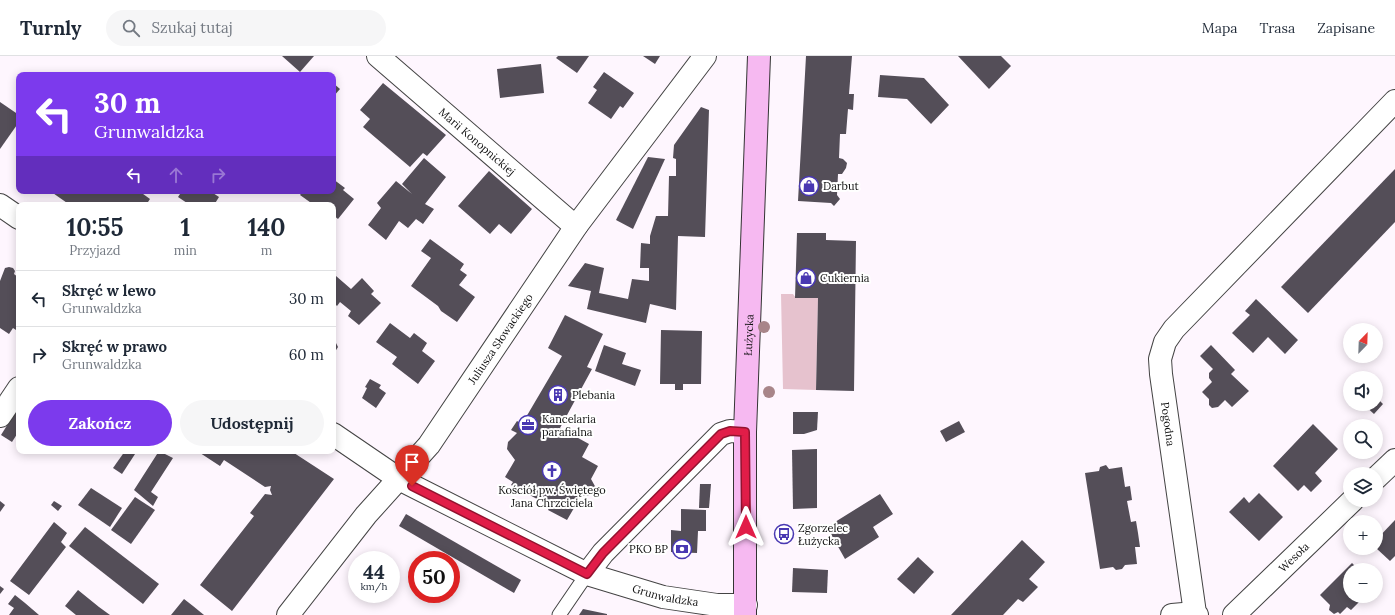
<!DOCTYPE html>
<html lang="pl">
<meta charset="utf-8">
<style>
body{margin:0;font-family:Lora,serif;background:#f6f6f7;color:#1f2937;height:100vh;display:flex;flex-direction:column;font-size:15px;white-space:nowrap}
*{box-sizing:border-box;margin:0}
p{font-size:13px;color:#747a83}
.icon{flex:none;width:22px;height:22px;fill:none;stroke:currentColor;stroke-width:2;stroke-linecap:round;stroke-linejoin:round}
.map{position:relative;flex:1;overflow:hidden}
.details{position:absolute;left:16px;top:146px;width:320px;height:252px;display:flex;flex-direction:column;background:#fff;border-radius:8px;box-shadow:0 2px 10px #0003}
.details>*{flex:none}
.banner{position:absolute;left:16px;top:16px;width:320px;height:122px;border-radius:8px;box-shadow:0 2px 10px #0003;background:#7c3aed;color:#fff;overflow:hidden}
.needle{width:26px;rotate:23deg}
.controls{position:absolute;left:1343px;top:267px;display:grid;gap:8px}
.controls a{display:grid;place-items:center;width:40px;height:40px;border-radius:50%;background:#fff;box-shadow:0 2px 10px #0003;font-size:20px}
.speed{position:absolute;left:348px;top:495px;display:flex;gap:8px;font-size:20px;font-weight:700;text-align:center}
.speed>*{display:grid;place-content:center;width:52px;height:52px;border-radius:50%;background:#fff;box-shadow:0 2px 10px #0003;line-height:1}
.speed small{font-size:10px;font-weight:400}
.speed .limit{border:6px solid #d22;background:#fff;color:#111}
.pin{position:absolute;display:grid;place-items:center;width:34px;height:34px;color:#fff;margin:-41px -17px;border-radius:50% 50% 50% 0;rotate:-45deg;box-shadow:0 0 4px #0007}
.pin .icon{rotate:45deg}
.me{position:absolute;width:44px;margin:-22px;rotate:0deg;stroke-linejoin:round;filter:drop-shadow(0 0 3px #0008)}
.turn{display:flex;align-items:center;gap:14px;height:84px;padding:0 12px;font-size:18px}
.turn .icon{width:52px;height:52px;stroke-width:2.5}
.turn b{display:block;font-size:28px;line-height:34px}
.lanes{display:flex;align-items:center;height:38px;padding:0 12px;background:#0003;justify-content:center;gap:20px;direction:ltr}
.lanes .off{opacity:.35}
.eta{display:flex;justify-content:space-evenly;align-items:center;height:68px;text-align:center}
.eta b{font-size:24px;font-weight:700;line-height:28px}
.cta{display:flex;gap:8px;margin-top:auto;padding:8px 12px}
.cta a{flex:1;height:46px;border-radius:24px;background:#7c3aed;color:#fff;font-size:16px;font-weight:700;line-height:46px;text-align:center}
.cta a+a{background:#f6f6f7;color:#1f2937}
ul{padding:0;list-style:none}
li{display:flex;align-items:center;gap:12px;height:56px;padding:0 12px;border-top:1px solid #e0e1e3}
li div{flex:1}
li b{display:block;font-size:15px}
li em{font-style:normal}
header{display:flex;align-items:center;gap:24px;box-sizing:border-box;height:56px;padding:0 20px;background:#fff;border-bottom:1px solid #e0e1e3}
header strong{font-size:19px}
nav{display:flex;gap:22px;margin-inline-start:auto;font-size:14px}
.search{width:280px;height:36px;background:#f6f6f7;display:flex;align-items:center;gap:10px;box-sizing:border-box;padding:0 14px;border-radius:22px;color:#747a83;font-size:15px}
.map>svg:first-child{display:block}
</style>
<header>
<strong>Turnly</strong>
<div class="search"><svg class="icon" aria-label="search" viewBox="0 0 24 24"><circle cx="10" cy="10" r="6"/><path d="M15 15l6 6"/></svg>Szukaj tutaj</div>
<nav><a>Mapa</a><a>Trasa</a><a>Zapisane</a></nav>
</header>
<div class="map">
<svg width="1395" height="559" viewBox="0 0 1395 559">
<rect width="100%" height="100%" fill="#fef6fe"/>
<path fill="#e6c2ce" d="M781 238H793L796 242H818L816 334 783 333Z"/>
<g fill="#544e58">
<path d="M282 0H314L300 16Z"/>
<path d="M558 0H589L577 17 556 2Z"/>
<path d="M643 0H660L655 8Z"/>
<path d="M806 0H852L849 38H854L853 54 848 53 846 78H840L839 102 843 103 847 107 846 112 842 118H838L837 139 840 143 834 150 831 147 798 145Z"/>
<path d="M958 0H1001L1011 10 989 33Z"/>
<path d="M541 8 544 37 500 42 497 13Z"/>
<path d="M604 16 634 37 623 52 620 50 611 63 588 47 597 34 593 31Z"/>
<path d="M880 19 924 22 949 49 931 68 907 43 878 41Z"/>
<path d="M333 27 340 33 333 41Z"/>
<path d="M383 27 446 79 427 100 423 97 410 111 363 71 370 63 360 54Z"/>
<path d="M0 46 19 59V66L0 93Z"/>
<path d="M701 51 709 54 705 181 678 180 676 254 650 248 646 267 587 253 591 235 568 230 585 207 604 212 599 237 628 243 632 223 649 225V212H640L641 187 650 188V180L656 160H668L669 120H676V103L673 102 674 89Z"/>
<path d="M648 101 665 103 633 173 616 164Z"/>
<path d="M424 102 446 121 425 148 434 153 423 168 416 163 408 172 399 165 386 184 368 169 381 152 377 147 396 125 412 138 402 128Z"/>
<path d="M1395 113V166L1308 257 1281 231Z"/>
<path d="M489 115 532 153 511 178 499 168 490 178 458 150Z"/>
<path d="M333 123 345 132 343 134 354 143 338 163 333 159V149H314L300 139 303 135H333Z"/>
<path d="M50 135H139L150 143 146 149H70Z"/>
<path d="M182 135H210L219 141 214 149H190L178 141Z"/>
<path d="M797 177H826V184L856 185 854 335 816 334 818 242H795Z"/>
<path d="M430 183 464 208 460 214 467 219 459 229 475 241 457 266 441 255 438 250 411 230 431 202 421 195Z"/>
<path d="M9 211 13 212 15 215 14 218 19 222V276L13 272 9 278 0 272V225L5 212Z"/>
<path d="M336 220 351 233 362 222 374 235 371 238 381 247 359 269 348 260 351 255 340 246 337 250 333 246V223Z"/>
<path d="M1256 243 1298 284 1285 298 1268 281 1253 297 1232 277 1250 259 1245 255Z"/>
<path d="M565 259 603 278 587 311 592 313 560 372 589 388 582 401 598 410 591 423 596 432 592 439 581 440 567 464 548 454 550 450 511 429 513 426 505 421 515 404 507 393 508 386 517 377 511 374 517 365 522 368 562 300 548 292Z"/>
<path d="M390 267 410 282 414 277 427 287 422 295 435 305 418 328 392 308 397 301 376 286Z"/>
<path d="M661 274 702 275 701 328H683V334H675V328H660Z"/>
<path d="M333 281 338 291 333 299Z"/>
<path d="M604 289 626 297 622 308 641 314 635 330 595 315Z"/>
<path d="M1211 289 1235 314 1231 318 1249 335 1232 351 1225 344 1218 351 1212 352 1209 349V343L1202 336 1212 326 1209 322V317L1213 313 1200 300Z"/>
<path d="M370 323 381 329 379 332 386 337 376 352 362 342 367 332 365 331Z"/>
<path d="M1376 341 1383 348 1374 358 1363 348H1376Z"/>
<path d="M19 350V375L12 386 1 379Z"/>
<path d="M793 356H818L817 374 804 378H793Z"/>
<path d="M959 365 965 376 946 386 940 375Z"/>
<path d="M1313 368 1338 393 1315 417 1322 425 1311 436 1304 429 1298 435 1273 410Z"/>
<path d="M817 393V452L793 453 792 394Z"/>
<path d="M125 395H137L122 418 113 412Z"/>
<path d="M159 395 173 402 151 436 158 441 153 450 134 434Z"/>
<path d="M197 395H291L334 423 232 555 200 529 254 460 250 457 265 438 272 439 270 434 271 430 265 431 224 404 220 410Z"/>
<path d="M1106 409 1109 413 1122 411 1125 431 1130 430 1132 444 1127 445 1131 466 1136 465 1138 477 1140 491H1135L1137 508 1125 509 1122 513 1116 514 1113 511 1100 513 1085 417 1099 415 1100 411Z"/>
<path d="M700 428H711L709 452H699Z"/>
<path d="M91 432 122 452 110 471 78 449Z"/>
<path d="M1259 437 1283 461 1259 485 1229 456 1244 441 1249 447Z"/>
<path d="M880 438 893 458 873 471 879 481 845 503 827 471Z"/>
<path d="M135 441 155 454 131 488 111 474Z"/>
<path d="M0 445 5 449 0 456Z"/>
<path d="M54 445 62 450 58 455 51 449Z"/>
<path d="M681 453 706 454V475H698L697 497 671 496V474L681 475Z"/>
<path d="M406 458 521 524 514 537 399 470Z"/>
<path d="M1395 464V500L1390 505 1376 492V484Z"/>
<path d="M54 466 67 477 61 486 66 491 29 539 10 525Z"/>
<path d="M85 471 159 528 143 548 69 490Z"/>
<path d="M1022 484 1045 506 1029 523 1038 531 1023 546 1018 543 1003 559H951Z"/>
<path d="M918 501 934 516 914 538 897 523Z"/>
<path d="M1352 507 1359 514H1350V540H1365L1351 554 1347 551 1340 558 1338 556 1334 558 1329 554 1330 549 1320 539Z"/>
<path d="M793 512 828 514 827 537 792 536Z"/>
<path d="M0 530 4 533 0 538Z"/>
<path d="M78 534 99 551 110 559H76L65 550Z"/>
<path d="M15 539 25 547 39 559H9L14 552 8 548Z"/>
<path d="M184 543 193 550 204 559H171Z"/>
<path d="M583 553 607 558V559H579Z"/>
</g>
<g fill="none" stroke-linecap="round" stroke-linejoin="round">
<defs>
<path id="service" d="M559 559 587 518"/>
<g id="minor">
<path id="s1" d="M378 0 569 165 577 169"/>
<path d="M0 149 19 162"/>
<path d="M0 360 19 332"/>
<path id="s2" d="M333 378 399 423 587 518 663 541 717 549H746"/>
<path d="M1376 422 1395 404"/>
<path d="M587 518 603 497 721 378 730 375 745 376"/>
<path id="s3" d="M288 559 366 459 429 389 577 169 705 0"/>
<path d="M1172 559 1195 557"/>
<path d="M1197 559 1195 557 1161 318 1160 303 1165 286 1174 273 1395 45"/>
<path id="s4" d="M1234 559 1353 444"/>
</g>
<g id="secondary">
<path id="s5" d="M745 559V376L759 0"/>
</g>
</defs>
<use href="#service" stroke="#444" stroke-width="15"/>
<use href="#minor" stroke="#444" stroke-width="24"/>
<use href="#secondary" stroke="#333" stroke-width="24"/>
<use href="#service" stroke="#fff" stroke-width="13"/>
<use href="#minor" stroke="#fff" stroke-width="22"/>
<use href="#secondary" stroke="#f6b9f1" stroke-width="22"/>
</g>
<g fill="#a88589">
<circle cx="764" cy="271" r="6"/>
<circle cx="769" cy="336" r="6"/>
</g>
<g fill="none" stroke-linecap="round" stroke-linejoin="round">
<defs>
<path id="route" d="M412 430 587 518 603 497 721 378 730 375 745 376 746 471"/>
</defs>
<use href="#route" stroke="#92132f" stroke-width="10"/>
<use href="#route" stroke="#e11d48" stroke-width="7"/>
</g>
<defs>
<symbol id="shop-ring" viewBox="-11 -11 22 22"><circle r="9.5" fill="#fff" stroke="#4938b2" stroke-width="1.5"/><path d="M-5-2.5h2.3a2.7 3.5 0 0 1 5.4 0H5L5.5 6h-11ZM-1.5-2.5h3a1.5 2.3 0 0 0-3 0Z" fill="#4938b2"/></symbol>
<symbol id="building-ring" viewBox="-11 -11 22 22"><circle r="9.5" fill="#fff" stroke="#4938b2" stroke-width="1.5"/><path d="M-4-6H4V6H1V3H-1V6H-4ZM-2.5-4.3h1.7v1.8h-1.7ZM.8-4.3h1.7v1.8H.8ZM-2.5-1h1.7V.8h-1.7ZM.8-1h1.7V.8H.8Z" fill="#4938b2"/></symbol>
<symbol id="office-ring" viewBox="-11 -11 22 22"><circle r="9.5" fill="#fff" stroke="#4938b2" stroke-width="1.5"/><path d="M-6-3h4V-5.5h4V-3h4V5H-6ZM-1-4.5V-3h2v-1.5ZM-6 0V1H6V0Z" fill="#4938b2"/></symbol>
<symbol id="church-ring" viewBox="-11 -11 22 22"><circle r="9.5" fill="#fff" stroke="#4938b2" stroke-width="1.5"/><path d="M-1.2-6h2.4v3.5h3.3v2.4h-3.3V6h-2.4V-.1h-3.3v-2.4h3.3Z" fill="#4938b2"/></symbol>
<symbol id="bus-ring" viewBox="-11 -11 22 22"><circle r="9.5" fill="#fff" stroke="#4938b2" stroke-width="1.5"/><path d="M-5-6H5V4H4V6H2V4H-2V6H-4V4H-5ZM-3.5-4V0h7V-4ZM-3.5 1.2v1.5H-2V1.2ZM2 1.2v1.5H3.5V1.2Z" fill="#4938b2"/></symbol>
<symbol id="bank-ring" viewBox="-11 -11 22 22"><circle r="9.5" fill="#fff" stroke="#4938b2" stroke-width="1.5"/><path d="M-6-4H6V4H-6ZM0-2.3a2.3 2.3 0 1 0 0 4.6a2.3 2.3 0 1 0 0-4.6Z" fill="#4938b2"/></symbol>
</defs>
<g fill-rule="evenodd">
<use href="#shop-ring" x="798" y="119" width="22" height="22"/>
<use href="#shop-ring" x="795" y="211" width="22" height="22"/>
<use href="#building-ring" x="547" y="328" width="22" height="22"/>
<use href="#office-ring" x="517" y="358" width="22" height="22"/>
<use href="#church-ring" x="541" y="404" width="22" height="22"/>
<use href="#bus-ring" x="773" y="467" width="22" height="22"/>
<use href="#bank-ring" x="671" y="482" width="22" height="22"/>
</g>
<g text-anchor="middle" stroke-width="4" stroke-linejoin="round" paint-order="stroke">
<g font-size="11" fill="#111" stroke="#fff">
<text dy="4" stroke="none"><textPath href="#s1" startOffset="131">Marii Konopnickiej</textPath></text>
<text dy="4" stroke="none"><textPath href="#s5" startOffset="280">Łużycka</textPath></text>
<text dy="4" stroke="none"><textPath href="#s3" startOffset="349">Juliusza Słowackiego</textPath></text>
<text transform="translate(1168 368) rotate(82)" y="4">Pogodna</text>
<text dy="4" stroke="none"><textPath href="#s4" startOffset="83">Wesoła</textPath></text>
<text dy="4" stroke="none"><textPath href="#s2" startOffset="372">Grunwaldzka</textPath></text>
</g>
<g font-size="11" fill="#111" stroke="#fff" text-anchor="start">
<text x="823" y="134">Darbut</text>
<text x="820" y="226">Cukiernia</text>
<text x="572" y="343">Plebania</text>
<text x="542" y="367">Kancelaria<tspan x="542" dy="13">parafialna</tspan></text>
<text x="552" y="438" text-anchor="middle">Kościół pw. Świętego<tspan x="552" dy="13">Jana Chrzciciela</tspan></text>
<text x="798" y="476">Zgorzelec<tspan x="798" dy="13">Łużycka</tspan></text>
<text x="668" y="497" text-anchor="end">PKO BP</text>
</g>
</g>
</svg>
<div class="controls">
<a><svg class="needle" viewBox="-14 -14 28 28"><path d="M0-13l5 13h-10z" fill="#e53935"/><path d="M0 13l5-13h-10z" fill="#747a83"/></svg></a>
<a><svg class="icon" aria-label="sound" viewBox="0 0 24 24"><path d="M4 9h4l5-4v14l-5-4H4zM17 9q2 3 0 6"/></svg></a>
<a><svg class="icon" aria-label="search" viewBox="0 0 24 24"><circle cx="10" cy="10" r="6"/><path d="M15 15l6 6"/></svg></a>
<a><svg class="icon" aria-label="layers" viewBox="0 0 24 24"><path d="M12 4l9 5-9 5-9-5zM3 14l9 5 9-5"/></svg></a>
<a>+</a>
<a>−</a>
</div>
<div class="speed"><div>44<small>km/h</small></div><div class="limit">50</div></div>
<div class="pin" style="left:412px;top:430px;background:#d93025"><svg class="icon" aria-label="arrive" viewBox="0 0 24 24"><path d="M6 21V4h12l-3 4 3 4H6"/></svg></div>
<svg class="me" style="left:746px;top:471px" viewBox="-20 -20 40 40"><path d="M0-17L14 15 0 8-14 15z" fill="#e11d48" stroke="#fff" stroke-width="4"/></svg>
<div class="banner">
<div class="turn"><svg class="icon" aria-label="left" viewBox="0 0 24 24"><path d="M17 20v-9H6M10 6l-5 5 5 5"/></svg><div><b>30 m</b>Grunwaldzka</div></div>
<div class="lanes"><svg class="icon" aria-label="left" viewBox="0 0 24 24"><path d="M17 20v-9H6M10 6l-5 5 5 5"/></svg><svg class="icon off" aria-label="ahead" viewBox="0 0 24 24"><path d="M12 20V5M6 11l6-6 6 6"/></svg><svg class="icon off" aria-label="right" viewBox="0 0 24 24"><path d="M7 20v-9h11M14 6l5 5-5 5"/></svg></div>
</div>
<section class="details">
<div class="eta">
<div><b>10:55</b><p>Przyjazd</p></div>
<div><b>1</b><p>min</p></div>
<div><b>140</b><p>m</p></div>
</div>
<ul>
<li><svg class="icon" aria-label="left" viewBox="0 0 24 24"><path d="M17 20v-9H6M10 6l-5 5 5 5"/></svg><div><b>Skręć w lewo</b><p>Grunwaldzka</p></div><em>30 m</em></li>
<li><svg class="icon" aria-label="right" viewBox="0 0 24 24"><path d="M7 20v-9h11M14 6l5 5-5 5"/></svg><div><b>Skręć w prawo</b><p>Grunwaldzka</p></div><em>60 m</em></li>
</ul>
<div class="cta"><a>Zakończ</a><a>Udostępnij</a></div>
</section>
</div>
